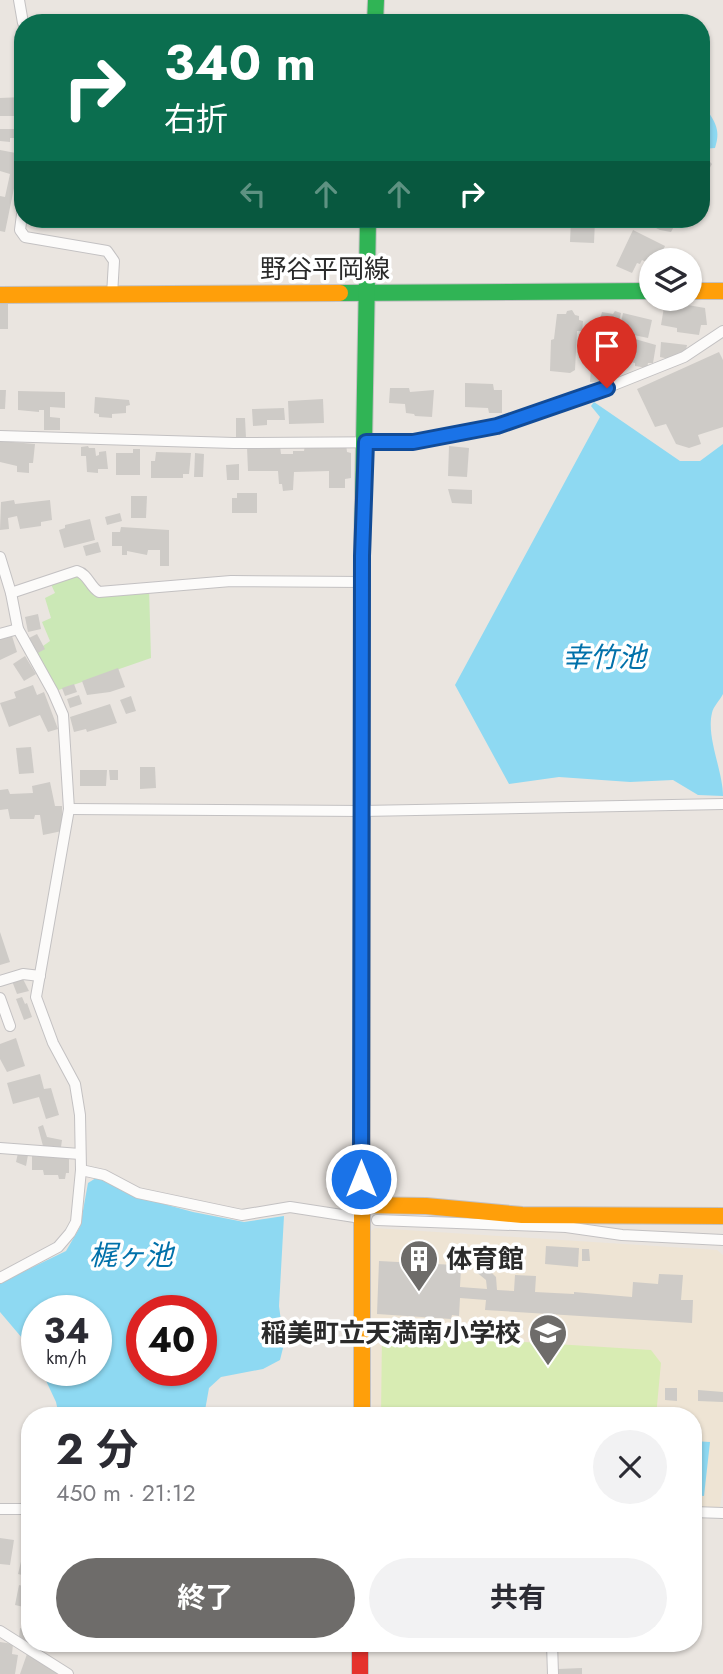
<!DOCTYPE html>
<html lang="ja">
<meta charset="utf-8">
<style>
body{margin:0;font-family:Jost,"Noto Sans JP",sans-serif;background:#f2f2f3;color:#2b2b33;height:100vh;display:flex;flex-direction:column;font-size:26px;white-space:nowrap}
*{box-sizing:border-box;margin:0}
p{font-size:23px;color:#7c7c81}
.icon{flex:none;width:38px;height:38px;fill:none;stroke:currentColor;stroke-width:2;stroke-linecap:round;stroke-linejoin:round}
.map{position:relative;flex:1;overflow:hidden}
.details{position:absolute;left:21px;top:1407px;width:681px;height:245px;display:flex;flex-direction:column;background:#fff;border-radius:28px;box-shadow:0 2px 5px #0004}
.details>*{flex:none}
.top-card{position:absolute;left:14px;top:14px;width:696px;height:214px;border-radius:28px;box-shadow:0 2px 5px #0004;background:#0b6e4f;color:#fff;overflow:hidden}
.fabs{position:absolute;left:639px;top:248px;display:grid;gap:14px}
.fabs a{display:grid;place-items:center;width:63px;height:63px;border-radius:50%;background:#fff;box-shadow:0 2px 5px #0004;font-size:35px}
.speed{position:absolute;left:21px;top:1295px;display:flex;gap:14px;font-size:35px;font-weight:700;text-align:center}
.speed>*{display:grid;place-content:center;width:91px;height:91px;border-radius:50%;background:#fff;box-shadow:0 2px 5px #0004;line-height:1}
.speed small{font-size:18px;font-weight:400}
.speed .limit{border:10px solid #d22;background:#fff;color:#111}
.pin{position:absolute;display:grid;place-items:center;width:60px;height:60px;color:#fff;margin:-72px -30px;border-radius:50% 50% 50% 0;rotate:-45deg;box-shadow:0 0 7px #0007}
.pin .icon{rotate:45deg}
.me{position:absolute;width:77px;margin:-38px;rotate:0deg;stroke-linejoin:round;filter:drop-shadow(0 0 5px #0008)}
.turn{display:flex;align-items:center;gap:24px;height:147px;padding:0 35px;font-size:32px}
.turn .icon{width:91px;height:91px;stroke-width:2.5}
.turn b{display:block;font-size:49px;line-height:60px}
.lanes{display:flex;align-items:center;height:66px;padding:0 35px;background:#0003;justify-content:center;gap:35px;direction:ltr}
.lanes .off{opacity:.35}
.round{display:grid;place-items:center;flex:none;width:74px;height:74px;border-radius:37px;background:#f2f2f3}
.headline{display:flex;align-items:center;justify-content:space-between;height:119px;padding:0 35px}
h1{font-size:42px;font-weight:700;line-height:52px}
.cta{display:flex;gap:14px;margin-top:auto;padding:14px 35px}
.cta a{flex:1;height:80px;border-radius:42px;background:#6e6c6a;color:#fff;font-size:28px;font-weight:700;line-height:80px;text-align:center}
.cta a+a{background:#f2f2f3;color:#2b2b33}
.map>svg:first-child{display:block}
</style>
<div class="map">
<svg width="723" height="1674" viewBox="0 0 723 1674">
<rect width="100%" height="100%" fill="#eae5e0"/>
<path fill="#eee4d4" d="M375 1228 717 1250 723 1255V1485L720 1507H693V1416H372L371 1231Z"/>
<path fill="#cbe8b6" d="M82 572 99 592 149 587 151 658 53 692 32 654 50 641 42 622 51 618 45 598 55 593 49 580Z"/>
<path fill="#d8ecb3" d="M382 1333 651 1350 661 1363 656 1416H381Z"/>
<g fill="#8ed9f2" fill-rule="evenodd">
<path d="M702 103C713 119 722 128 715 148L702 149Z"/>
<path d="M594 402 680 461H700L723 444V694C720 700 713 707 712 713 706 737 723 771 723 796L698 795 673 780 630 782 559 777 509 784 455 685 600 417 591 406Z"/>
<path d="M96 1178 106 1180 131 1195 193 1212 244 1222 284 1216 279 1306 284 1344 280 1360 263 1369 221 1377 209 1388 204 1416H59L56 1402 41 1370H96V1311H37V1362L28 1345 0 1312V1283L66 1251 80 1227 88 1183ZM142 1311H201V1370H142Z"/>
<path d="M693 1441 710 1442 704 1496 693 1495Z"/>
</g>
<g fill="#cecbc7">
<path d="M23 97V116H0V98Z"/>
<path d="M0 129H14V138H10V142L0 141Z"/>
<path d="M0 150 21 154 5 232 0 231V196L5 197 10 174 0 171Z"/>
<path d="M705 157 712 164 702 182V159Z"/>
<path d="M571 219 595 221 594 243 570 242Z"/>
<path d="M647 219H678L671 232 660 230 646 223Z"/>
<path d="M633 230 665 246 658 261 650 257 646 262 642 260 640 264 637 263 632 273 616 266Z"/>
<path d="M665 301 705 308 707 325H701L699 335 677 332V328L661 325Z"/>
<rect x="0" y="303" width="8" height="26"/>
<path d="M572 310 575 315 579 316V320L583 321 582 331H577L575 370 570 373 550 371 551 340 554 339 557 314H566L567 311Z"/>
<path d="M615 311 621 313 617 331 614 334 608 333 607 330 598 327 602 312 613 314Z"/>
<path d="M623 313 652 320 648 338 619 332Z"/>
<path d="M600 334 627 339 623 361 597 353Z"/>
<path d="M635 339 656 345 653 363H648L647 368 635 366V363L631 362Z"/>
<path d="M661 342 687 345 686 350 669 359 660 357Z"/>
<path d="M719 352 723 360V427L698 435 701 444 689 448 676 444 666 424 655 427 637 389Z"/>
<path d="M591 367 605 368 604 383 590 382Z"/>
<path d="M465 383 493 384 494 390H502V413H489L488 408 465 407Z"/>
<path d="M390 388H409L410 392 434 390 432 417 415 416 414 414 406 413 405 404 389 403Z"/>
<path d="M0 390H6L5 409H0Z"/>
<path d="M18 391 65 392V408L50 407V417L60 418V430H44V410H39V412L18 410Z"/>
<path d="M95 397 129 400 130 405 126 406V413L112 414V418L99 417V414L94 413Z"/>
<path d="M323 399 324 423 289 424 288 401Z"/>
<path d="M284 408 285 420H267V425L253 426 252 409Z"/>
<path d="M236 418H245L246 438 236 442Z"/>
<path d="M0 441 35 444 33 463H29V473L17 472V466L0 462Z"/>
<path d="M346 444 347 452 351 453V478L345 479V488H329V471L294 472 293 490 283 491 282 484H279L278 471H248L247 447 280 446 281 454H293V451H304L305 445Z"/>
<path d="M88 446 89 448H95L96 456 99 455V452L106 451 108 469H98V473L87 472 86 456H81V447Z"/>
<path d="M449 446 469 448 467 477 448 476Z"/>
<path d="M133 449H140V475H116V453H133Z"/>
<path d="M156 452 191 453 189 474H183V478H151V461H155Z"/>
<path d="M195 453 204 454 203 477H194Z"/>
<path d="M239 464V480H227L226 465Z"/>
<path d="M448 489 472 490V504L452 503Z"/>
<path d="M237 493H257V513H232V498H237Z"/>
<path d="M131 496H147L146 518H131Z"/>
<path d="M14 500 15 504 50 500 52 520 41 522V526L20 529 17 516 8 518 9 529 0 530 1 502Z"/>
<path d="M120 513 122 521 107 525 105 517Z"/>
<path d="M90 519 95 540 64 548 59 530 65 528V525Z"/>
<path d="M121 527 169 530V566H160V550H148L147 555 127 551V555H122V546H112V532H120Z"/>
<path d="M98 542 101 552 86 556 83 546Z"/>
<path d="M38 614 41 629 28 632 25 617Z"/>
<path d="M37 634 45 649 38 653 29 638Z"/>
<path d="M12 636 17 652 0 660V639Z"/>
<path d="M25 656 36 674 24 681 13 664Z"/>
<path d="M118 668 125 687 110 692 87 695 82 681Z"/>
<path d="M74 684 77 692 65 696 62 688Z"/>
<path d="M33 685 37 695 44 692 58 729 48 732 40 715 9 727 0 703 16 698 14 692Z"/>
<path d="M79 695 82 704 70 708 67 699Z"/>
<path d="M131 696 136 711 126 714 120 700Z"/>
<path d="M110 704 117 723 87 732 86 729 74 732 70 717Z"/>
<path d="M31 747 34 773 19 774 16 748Z"/>
<path d="M140 767H155L156 788 140 789Z"/>
<path d="M80 770H107L106 786H80Z"/>
<path d="M109 770H118V780H110Z"/>
<path d="M50 782 55 806H62V831L43 835 40 815H35L34 819H10L8 809 0 810V790L8 789 10 794 33 793 32 786Z"/>
<path d="M0 932 10 962 0 965Z"/>
<path d="M22 977 29 991 17 994 12 981Z"/>
<path d="M22 997 25 1004 27 1003 32 1017 24 1020 16 999Z"/>
<path d="M16 1038 25 1066 7 1072 0 1059V1044Z"/>
<path d="M40 1074 44 1089 51 1088 59 1115 46 1119 39 1097 13 1104 7 1083Z"/>
<path d="M43 1125 47 1137 62 1140 61 1147 43 1146 38 1127Z"/>
<path d="M18 1153 28 1155 26 1166 16 1162Z"/>
<path d="M32 1156 69 1158V1173H66L65 1179H59L58 1175H44L43 1170H32Z"/>
<path d="M546 1246 579 1248 578 1267 545 1264Z"/>
<path d="M582 1249H589L590 1261H582Z"/>
<path d="M379 1261 455 1265 454 1268 461 1269 460 1287 487 1289 486 1280 475 1271 483 1264 496 1277 497 1290 514 1291 515 1275 536 1276 535 1292 574 1294V1292L632 1297 633 1282 658 1284 659 1274 683 1275 681 1300H693L692 1323 485 1310 486 1300 460 1298 459 1316 452 1315 451 1319 377 1314Z"/>
<path d="M665 1388H677V1401L665 1400Z"/>
<path d="M698 1390 723 1392V1402L698 1401Z"/>
<path d="M0 1538 14 1540 10 1565 0 1564Z"/>
<path d="M25 1545 30 1546V1568L25 1567 22 1575 18 1574Z"/>
<path d="M25 1583 30 1585 28 1608 15 1605 19 1585 23 1586Z"/>
<path d="M20 1628 30 1631V1643H37L36 1647 19 1637Z"/>
<path d="M0 1642 13 1644 12 1654 18 1655 15 1674H0Z"/>
<path d="M27 1654 58 1671 57 1674H20Z"/>
<path d="M582 1668V1674H558V1669Z"/>
</g>
<g fill="none" stroke-linecap="round" stroke-linejoin="round">
<defs>
<g id="street">
<path d="M19 0 23 23"/>
<path d="M23 207 20 230 25 237 107 251 114 261 112 295"/>
<path d="M0 436 234 443 413 442 497 426 581 398 684 357 723 331"/>
<path d="M0 557 11 593 18 629 53 692 63 715 69 809 36 997 53 1043 75 1084 80 1115 81 1170 76 1222 70 1233 58 1247 0 1278"/>
<path d="M11 593 77 571C88 574 90 587 99 592L231 581 362 582"/>
<path d="M0 634 18 629"/>
<path d="M69 809 362 811 723 804"/>
<path d="M0 981 23 974 40 976"/>
<path d="M0 998 10 1026"/>
<path d="M0 1148 80 1154"/>
<path d="M81 1170 104 1175 138 1193 242 1215 290 1207 361 1218"/>
<path d="M377 1220 566 1227 622 1235 723 1240"/>
<path d="M0 1509H30"/>
<path d="M693 1512 723 1513"/>
<path d="M0 1631 68 1674"/>
<path d="M552 1643 553 1674"/>
</g>
<g id="fast">
<path d="M375 23 376 0"/>
<path d="M340 293 651 291"/>
<path d="M362 846V557L368 219"/>
</g>
<g id="slow">
<path d="M690 291H723"/>
<path d="M0 295 340 293"/>
<path d="M362 1042V1416"/>
<path d="M361 1205 426 1206 522 1215 723 1216"/>
</g>
<g id="jam">
<path d="M362 846V1042"/>
<path d="M360 1643V1674"/>
</g>
</defs>
<use href="#street" stroke="#c3c1c2" stroke-width="12"/>
<use href="#fast" stroke="#c3c1c2" stroke-width="18"/>
<use href="#slow" stroke="#c3c1c2" stroke-width="18"/>
<use href="#jam" stroke="#c3c1c2" stroke-width="18"/>
<use href="#street" stroke="#fcfbfa" stroke-width="10"/>
<use href="#fast" stroke="#30b455" stroke-width="16"/>
<use href="#slow" stroke="#ff9f0a" stroke-width="16"/>
<use href="#jam" stroke="#e5322d" stroke-width="16"/>
</g>
<g fill="none" stroke-linecap="round" stroke-linejoin="round">
<defs>
<path id="route" d="M361 1179 362 556 366 442H413L497 426 607 388"/>
</defs>
<use href="#route" stroke="#114b97" stroke-width="18"/>
<use href="#route" stroke="#1a73e8" stroke-width="12"/>
</g>
<defs>
<symbol id="building-pin" viewBox="-11 -11 22 30"><path d="M0 17L-7.5 6A9.5 9.5 0 1 1 7.5 6Z" fill="#6e6c6a" stroke="#fff"/><path d="M-4-6H4V6H1V3H-1V6H-4ZM-2.5-4.3h1.7v1.8h-1.7ZM.8-4.3h1.7v1.8H.8ZM-2.5-1h1.7V.8h-1.7ZM.8-1h1.7V.8H.8Z" fill="#fff"/></symbol>
<symbol id="school-pin" viewBox="-11 -11 22 30"><path d="M0 17L-7.5 6A9.5 9.5 0 1 1 7.5 6Z" fill="#6e6c6a" stroke="#fff"/><path d="M0-5L7-2L0 1L-7-2ZM-4 1L0 2.5L4 1V4Q0 6-4 4Z" fill="#fff"/></symbol>
</defs>
<g fill-rule="evenodd">
<use href="#building-pin" x="397" y="1237" width="44" height="60"/>
<use href="#school-pin" x="526" y="1311" width="44" height="60"/>
</g>
<g text-anchor="middle" stroke-width="7" stroke-linejoin="round" paint-order="stroke">
<g font-size="26" fill="#2b2b2b" stroke="#fff">
<text x="325" y="278">野谷平岡線</text>
</g>
<g font-size="26" font-weight="bold" fill="#2b2b2b" stroke="#fff" text-anchor="start">
<text x="446" y="1268">体育館</text>
<text x="521" y="1342" text-anchor="end">稲美町立天満南小学校</text>
</g>
<g font-size="28" font-style="italic" fill="#0171aa" stroke="#fff">
<text x="604" y="667">幸竹池</text>
<text x="131" y="1265">梶ヶ池</text>
</g>
</g>
</svg>
<div class="fabs">
<a><svg class="icon" aria-label="layers" viewBox="0 0 24 24"><path d="M12 4l9 5-9 5-9-5zM3 14l9 5 9-5"/></svg></a>
</div>
<div class="speed"><div>34<small>km/h</small></div><div class="limit">40</div></div>
<div class="pin" style="left:607px;top:388px;background:#d93025"><svg class="icon" aria-label="arrive" viewBox="0 0 24 24"><path d="M6 21V4h12l-3 4 3 4H6"/></svg></div>
<svg class="me" style="left:361px;top:1179px" viewBox="-20 -20 40 40"><circle r="17" fill="#1a73e8" stroke="#fff" stroke-width="3"/><path d="M0-11L8 9 0 5-8 9z" fill="#fff"/></svg>
<div class="top-card">
<div class="turn"><svg class="icon" aria-label="right" viewBox="0 0 24 24"><path d="M7 20v-9h11M14 6l5 5-5 5"/></svg><div><b>340 m</b>右折</div></div>
<div class="lanes"><svg class="icon off" aria-label="left" viewBox="0 0 24 24"><path d="M17 20v-9H6M10 6l-5 5 5 5"/></svg><svg class="icon off" aria-label="ahead" viewBox="0 0 24 24"><path d="M12 20V5M6 11l6-6 6 6"/></svg><svg class="icon off" aria-label="ahead" viewBox="0 0 24 24"><path d="M12 20V5M6 11l6-6 6 6"/></svg><svg class="icon" aria-label="right" viewBox="0 0 24 24"><path d="M7 20v-9h11M14 6l5 5-5 5"/></svg></div>
</div>
<section class="details">
<div class="headline"><div><h1>2 分</h1><p>450 m · 21:12</p></div><a class="round"><svg class="icon" aria-label="close" viewBox="0 0 24 24"><path d="M6 6l12 12M18 6L6 18"/></svg></a></div>
<div class="cta"><a>終了</a><a>共有</a></div>
</section>
</div>
